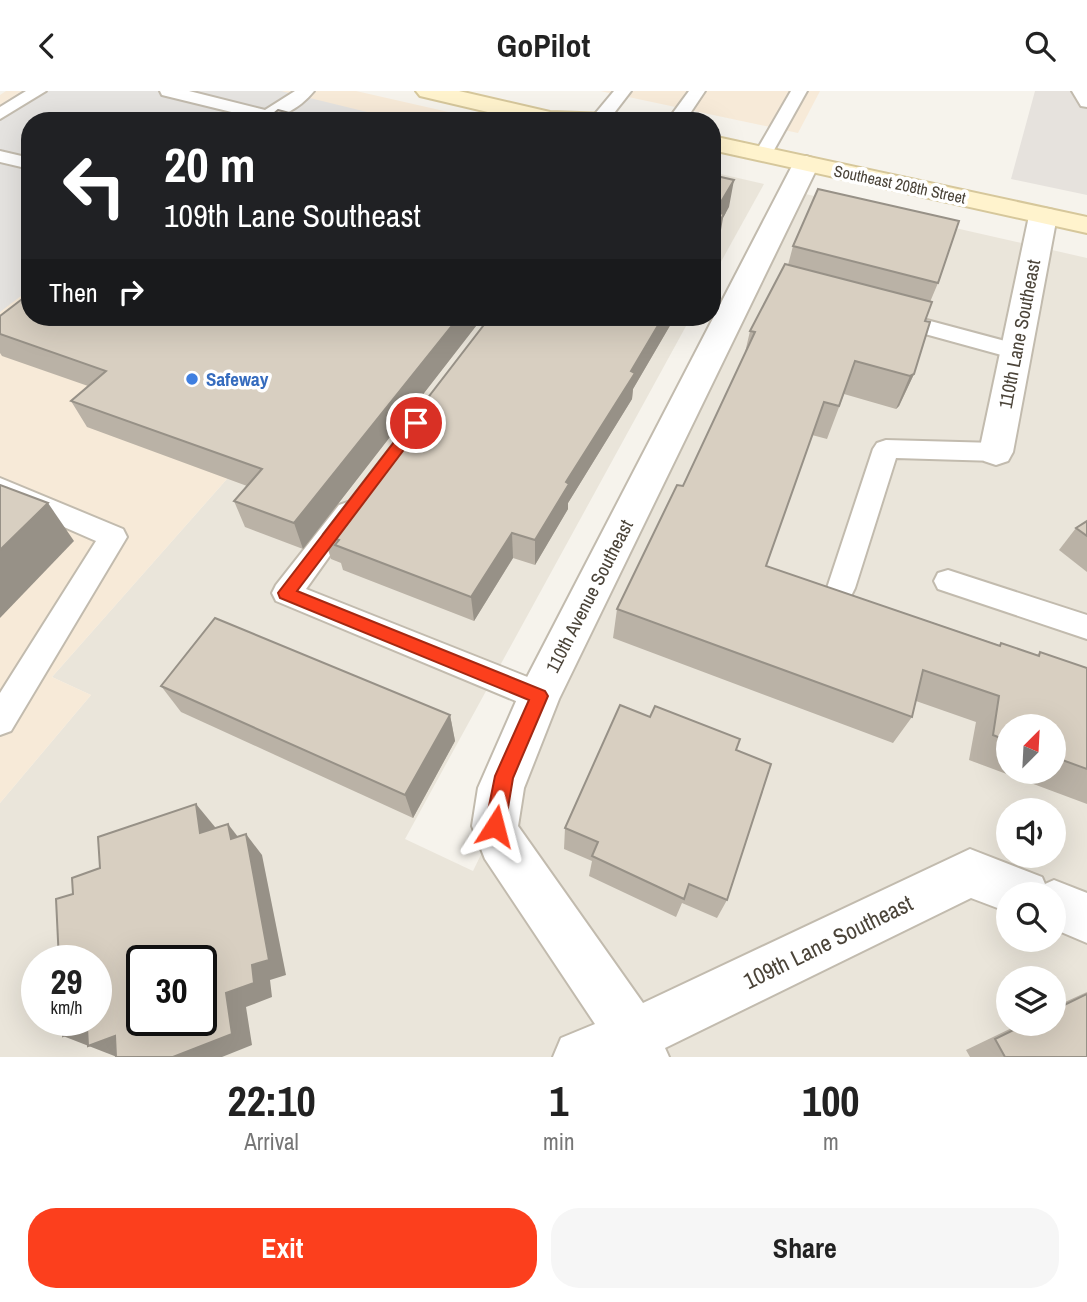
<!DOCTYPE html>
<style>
body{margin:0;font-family:"Archivo Narrow",sans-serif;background:#f6f6f6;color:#222;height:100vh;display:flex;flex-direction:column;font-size:26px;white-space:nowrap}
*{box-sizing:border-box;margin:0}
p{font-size:23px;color:#767676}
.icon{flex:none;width:38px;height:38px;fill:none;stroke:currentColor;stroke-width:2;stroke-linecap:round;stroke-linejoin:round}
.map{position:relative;height:966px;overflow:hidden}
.details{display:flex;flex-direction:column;background:#fff;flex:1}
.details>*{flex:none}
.guide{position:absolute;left:21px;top:21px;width:700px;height:214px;border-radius:28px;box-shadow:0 7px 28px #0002;background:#202124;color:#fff;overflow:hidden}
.needle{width:46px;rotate:24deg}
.buttons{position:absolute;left:996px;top:623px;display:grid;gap:14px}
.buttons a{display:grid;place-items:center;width:70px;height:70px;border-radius:50%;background:#fff;box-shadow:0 7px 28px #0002;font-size:35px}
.speed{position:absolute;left:21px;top:854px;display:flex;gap:14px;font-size:35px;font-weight:700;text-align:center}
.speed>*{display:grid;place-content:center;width:91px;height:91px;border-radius:50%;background:#fff;box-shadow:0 7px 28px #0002;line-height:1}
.speed small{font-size:18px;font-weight:400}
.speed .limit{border:4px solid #111;border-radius:10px;background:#fff;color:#111}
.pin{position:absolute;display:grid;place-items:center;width:60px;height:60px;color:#fff;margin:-30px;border:4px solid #fff;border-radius:50%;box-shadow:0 2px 7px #0007}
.me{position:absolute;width:77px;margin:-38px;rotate:9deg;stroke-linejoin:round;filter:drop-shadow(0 0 5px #0008)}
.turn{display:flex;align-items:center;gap:24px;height:147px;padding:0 28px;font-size:32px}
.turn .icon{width:91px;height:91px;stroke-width:2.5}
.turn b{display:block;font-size:49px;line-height:60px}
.then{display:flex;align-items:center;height:66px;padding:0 28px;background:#0003;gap:14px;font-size:26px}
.eta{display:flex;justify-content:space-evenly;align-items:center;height:119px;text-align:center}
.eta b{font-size:42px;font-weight:700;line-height:49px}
.button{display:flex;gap:14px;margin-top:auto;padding:14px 28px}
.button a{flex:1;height:80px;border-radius:28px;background:#fc3f1d;color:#fff;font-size:28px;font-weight:700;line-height:80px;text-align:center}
.button a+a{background:#f6f6f6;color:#222}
header{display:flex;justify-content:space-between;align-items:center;height:91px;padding:0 28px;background:#fff;font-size:32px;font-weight:700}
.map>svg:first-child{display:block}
</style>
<header><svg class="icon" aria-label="back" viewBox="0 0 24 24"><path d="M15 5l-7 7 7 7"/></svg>GoPilot<svg class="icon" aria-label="search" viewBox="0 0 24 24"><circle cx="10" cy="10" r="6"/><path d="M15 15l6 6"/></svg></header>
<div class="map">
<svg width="1087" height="966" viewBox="0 0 1087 966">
<rect width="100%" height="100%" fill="#f6f3ec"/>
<g fill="#eae5da" fill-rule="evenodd">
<path d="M712 81 764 93 712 187Z"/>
<path d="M801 102 1087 167V966H0V712L91 604 52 586 370 226H691L405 748 473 780ZM1008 635H1054V681H1008ZM1008 719H1054V765H1008ZM1008 803H1054V849H1008ZM37 870H96V929H37ZM142 870H201V929H142ZM1008 887H1054V933H1008Z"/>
</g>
<g fill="#f7ead8">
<path d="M6 0H356L488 30H30V226H370L52 586 91 604 0 712V4Z"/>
<path d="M600 0H820L798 42Z"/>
</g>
<path fill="#e6e2dd" d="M1035 0H1087V104L1011 88Z"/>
<path fill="#e5e3e0" d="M23 0H281L404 30H30V198L0 221V14Z"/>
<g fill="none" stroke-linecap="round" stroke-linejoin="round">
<defs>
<g id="service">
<path d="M26 0H46L0 28V16Z"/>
<path d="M160 0H189L265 19 295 0H314C297 21 274 30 248 30L252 26 162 4Z"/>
<path d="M614 0H631L608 30H592L594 24Z"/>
<path d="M689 0H705L685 30H667Z"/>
<path d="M791 0H807L769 68H757L754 64Z"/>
<path d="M1072 0H1087V16L1081 15Z"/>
<path d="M0 60 30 67V78L0 71Z"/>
<path d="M893 220 1024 255 1027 260 1024 265 1016 268 885 232 882 227 885 222Z"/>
<path d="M886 349 996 352 1005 355 1009 361 1005 367 996 370 896 367 855 497 851 505 841 509 831 505 827 497 873 358 877 352Z"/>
<path d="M0 387 123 438 127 446 11 640 0 644V602L96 450 0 408Z"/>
<path d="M348 411 357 414 361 421 306 498 550 595 554 605 550 615 539 619 528 615 276 510 272 502 276 494 339 414Z"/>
<path d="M948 479 1087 524V548L938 498 934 490 938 482Z"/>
</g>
<g id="minor">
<path d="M806 65 815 68 819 73 559 608 524 697 518 735 643 912 970 758 1042 786 1045 793 1054 789 1087 802V852L1054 838V803H1008V821L971 807 665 957 669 966H553L561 947 595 933 485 768 472 735 478 697 524 592 793 73 797 68Z"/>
<path d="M1043 117 1053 119 1057 125 1013 361 1008 370 996 374 984 370 979 361 1029 125 1033 119Z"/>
</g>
<g id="secondary">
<path d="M416 0H459L550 21 609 23 618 25 621 30H526L420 5Z"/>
<path d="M712 45 1087 126V142L712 59Z"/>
</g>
</defs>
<use href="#service" stroke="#c2bbae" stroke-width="4"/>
<use href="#minor" stroke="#c2bbae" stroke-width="4"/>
<use href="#secondary" stroke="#d6c79b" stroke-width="4"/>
<use href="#service" fill="#fff" fill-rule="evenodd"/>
<use href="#minor" fill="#fff" fill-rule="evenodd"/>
<use href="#secondary" fill="#fff3cd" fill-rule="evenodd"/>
</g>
<g fill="#bab2a6" fill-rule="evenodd">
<path d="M793 155 938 192 930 211 914 283 899 315 896 318 844 303 827 348 812 344 766 475 999 554 1001 552 1037 564 1040 561 1087 577V713L969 669 976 631 916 610 912 626 893 652 613 547 617 518 683 395 744 266 750 240 788 174ZM1008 635H1054V681H1008Z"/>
<path d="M0 225 30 226H483L303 458 245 436 234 410 247 395 87 336 71 310 88 295 2 265 0 262Z"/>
<path d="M490 226H675L633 298 632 308 568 412V418L535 474 513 467 474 530 343 479 341 472 331 468 323 443Z"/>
<path d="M1087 430V481L1059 459 1076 437Z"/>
<path d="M161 595 450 624 455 650 413 727 181 621Z"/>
<path d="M736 659 727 809 717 827 682 812 676 826 589 785 592 770 564 758 565 737Z"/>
<path d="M1087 901V966H970L966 959 1020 933H1054V916Z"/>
</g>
<g fill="#979187">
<path d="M734 89 729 116 723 127 719 151 712 162V139L715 121Z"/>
<path d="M459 226H483L303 458 294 432Z"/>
<path d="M663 226H675L633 298 632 308 568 412V418L535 474V449L566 391Z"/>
<path d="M914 283 899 315 896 318 910 285Z"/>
<path d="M48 412 74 450 0 527V459Z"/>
<path d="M512 442 513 467 474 530 471 506Z"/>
<path d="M450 624 455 650 413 727 405 704Z"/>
<path d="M196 713 215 736 219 763 200 742Z"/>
<path d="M228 733 245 755 231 748Z"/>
<path d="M246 743 262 764 286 884 270 889 272 906 246 916 252 954 222 966H173L226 902 252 874Z"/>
<path d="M87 936 115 945 117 966 63 945Z"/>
</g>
<g fill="#d8cfc1" stroke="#979187" stroke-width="2" fill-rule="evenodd">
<path d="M278 19 320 30H265Z"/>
<path d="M712 84 734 89 715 121 724 123 712 143Z"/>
<path d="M818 98 959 130 938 192 793 155Z"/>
<path d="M785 173 932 211 925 230 930 231 914 283 910 285 855 270 839 315 824 311 766 475 1000 555 1001 552 1039 565 1040 561 1087 577V678L1054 666V635H1008V650L993 644 999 605 923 579 912 626 617 518 677 394 683 395 755 241 750 240Z"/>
<path d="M30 202V226H459L294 432 234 410 262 378 71 310 106 280 0 243V225Z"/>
<path d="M490 226H663L631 280 635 282 566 391 569 393 535 449 512 442 471 506 335 454 339 449 323 443Z"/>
<path d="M0 394 48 412 0 459Z"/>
<path d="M1087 430V445L1076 437Z"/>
<path d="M215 527 450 624 405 704 161 595Z"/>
<path d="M620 614 650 626 655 615 740 648 736 659 771 673 727 809 689 793 684 808 592 765 598 751 565 737Z"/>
<path d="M196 713 200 742 228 733 231 748 246 743 269 869 252 874 254 892 226 902 232 943 173 966H116L115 945 88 955 87 936 63 945 62 929H96V870H59L56 808 73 803 72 787 100 777 98 746ZM142 870H201V929H142Z"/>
<path d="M1087 903V966H1005L995 948 1026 933H1054V919Z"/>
</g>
<path fill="#fc3f1d" stroke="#a42913" stroke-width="2" d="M416 327 421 329V336L297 500 545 600 548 605 513 687 505 735 502 742 495 745 488 742 485 735 495 685 529 609 280 507 278 502 411 329Z"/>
<circle fill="#3f7fe0" stroke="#fff" stroke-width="2.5" cx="192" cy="288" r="7"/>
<g text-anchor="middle" stroke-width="7" stroke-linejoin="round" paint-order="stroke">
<g font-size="16" fill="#4b4439" stroke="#fff">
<text transform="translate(900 93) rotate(12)" y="6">Southeast 208th Street</text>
</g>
<g font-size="19" fill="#4b4439" stroke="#fff">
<text transform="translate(1019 243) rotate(-79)" y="7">110th Lane Southeast</text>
<text transform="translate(589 505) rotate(-63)" y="7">110th Avenue Southeast</text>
</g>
<g font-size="19" font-weight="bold" fill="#366cbe" stroke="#fff" text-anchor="start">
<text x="206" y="295">Safeway</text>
</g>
<g font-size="23" fill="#4b4439" stroke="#fff">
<text transform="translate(828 851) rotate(-26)" y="8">109th Lane Southeast</text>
</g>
</g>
</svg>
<div class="buttons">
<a><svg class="needle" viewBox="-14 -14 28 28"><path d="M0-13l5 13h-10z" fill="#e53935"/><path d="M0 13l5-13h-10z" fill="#767676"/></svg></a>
<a><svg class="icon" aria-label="sound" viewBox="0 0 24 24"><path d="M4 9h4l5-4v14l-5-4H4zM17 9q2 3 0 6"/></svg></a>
<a><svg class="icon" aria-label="search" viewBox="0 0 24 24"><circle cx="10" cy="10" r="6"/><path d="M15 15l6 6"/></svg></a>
<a><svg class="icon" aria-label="layers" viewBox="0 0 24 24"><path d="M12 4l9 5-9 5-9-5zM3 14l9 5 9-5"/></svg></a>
</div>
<div class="speed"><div>29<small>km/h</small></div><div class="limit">30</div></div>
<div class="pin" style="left:416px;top:332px;background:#d93025"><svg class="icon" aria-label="arrive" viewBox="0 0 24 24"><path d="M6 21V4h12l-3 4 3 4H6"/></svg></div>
<svg class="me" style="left:495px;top:735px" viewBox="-20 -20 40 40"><path d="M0-17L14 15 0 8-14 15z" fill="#fc3f1d" stroke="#fff" stroke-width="4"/></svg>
<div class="guide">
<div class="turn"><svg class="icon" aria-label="left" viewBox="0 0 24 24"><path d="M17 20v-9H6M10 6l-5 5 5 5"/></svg><div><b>20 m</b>109th Lane Southeast</div></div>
<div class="then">Then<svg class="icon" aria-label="right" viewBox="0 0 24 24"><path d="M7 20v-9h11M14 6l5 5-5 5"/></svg></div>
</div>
</div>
<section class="details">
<div class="eta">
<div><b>22:10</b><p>Arrival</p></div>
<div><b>1</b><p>min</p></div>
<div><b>100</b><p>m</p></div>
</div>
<div class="button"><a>Exit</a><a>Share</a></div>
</section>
